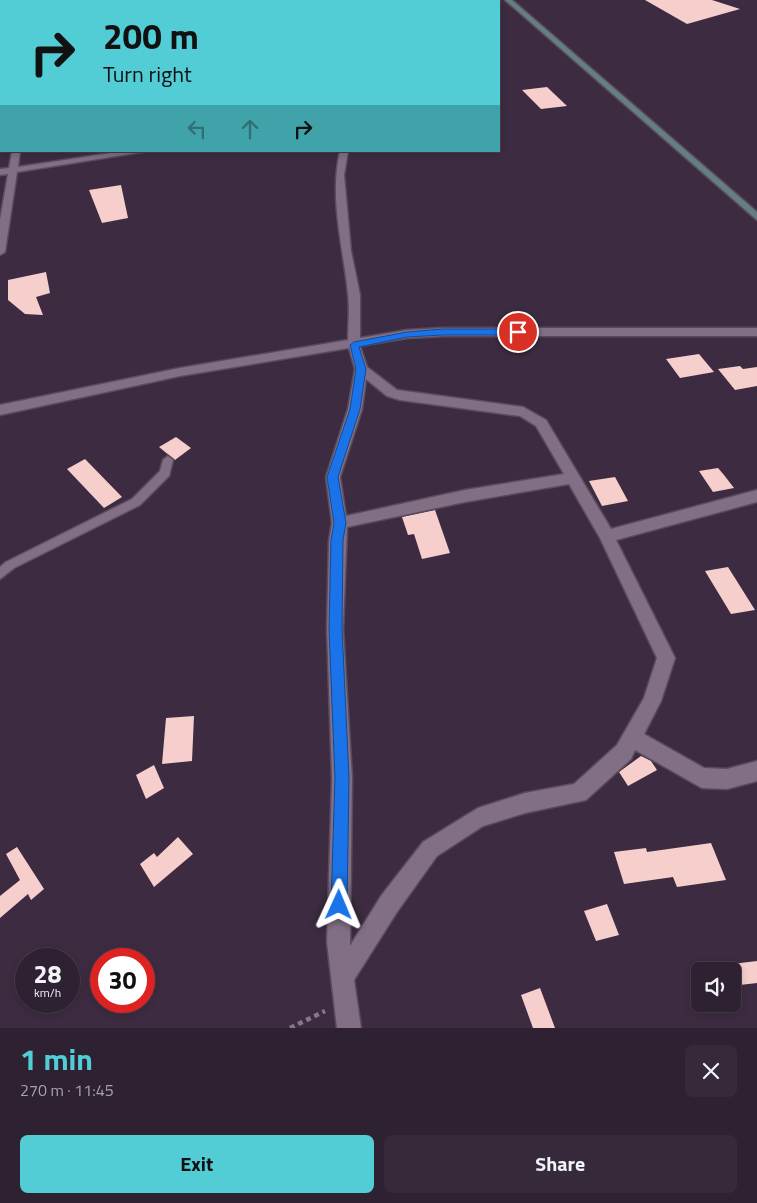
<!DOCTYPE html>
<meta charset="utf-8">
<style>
body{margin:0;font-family:"Titillium Web",sans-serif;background:#362939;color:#f1f3f6;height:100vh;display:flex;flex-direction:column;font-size:19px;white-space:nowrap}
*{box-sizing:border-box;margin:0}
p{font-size:16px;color:#a7a3ab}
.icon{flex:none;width:28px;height:28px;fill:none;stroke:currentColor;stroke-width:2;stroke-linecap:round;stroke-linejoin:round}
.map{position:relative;height:1028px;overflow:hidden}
.drawer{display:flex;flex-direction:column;background:#2e2131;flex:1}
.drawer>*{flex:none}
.guide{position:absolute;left:0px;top:0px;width:500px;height:152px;box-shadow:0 2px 8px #0003,0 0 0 1px #493e4d;background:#52ccd5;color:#111;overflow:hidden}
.tools{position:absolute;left:691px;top:962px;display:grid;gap:10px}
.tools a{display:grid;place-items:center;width:50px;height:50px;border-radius:8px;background:#2e2131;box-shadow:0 2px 8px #0003,0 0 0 1px #493e4d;font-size:25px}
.speed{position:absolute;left:15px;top:948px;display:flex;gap:10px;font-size:25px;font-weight:700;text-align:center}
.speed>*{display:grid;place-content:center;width:65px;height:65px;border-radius:50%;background:#2e2131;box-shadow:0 2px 8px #0003,0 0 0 1px #493e4d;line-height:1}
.speed small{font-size:12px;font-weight:400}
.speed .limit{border:8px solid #d22;background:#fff;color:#111}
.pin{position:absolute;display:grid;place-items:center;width:42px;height:42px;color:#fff;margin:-21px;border:2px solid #fff;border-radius:50%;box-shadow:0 1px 5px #0007}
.me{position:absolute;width:55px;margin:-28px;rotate:1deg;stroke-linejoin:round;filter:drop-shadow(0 0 4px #0008)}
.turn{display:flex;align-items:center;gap:18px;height:105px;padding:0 20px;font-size:22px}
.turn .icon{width:65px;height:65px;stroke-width:2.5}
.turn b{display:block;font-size:35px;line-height:42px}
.lanes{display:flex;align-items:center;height:48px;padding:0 20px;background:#0003;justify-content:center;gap:25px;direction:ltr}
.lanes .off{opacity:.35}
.round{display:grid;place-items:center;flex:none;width:52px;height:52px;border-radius:8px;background:#362939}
.summary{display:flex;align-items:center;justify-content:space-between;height:85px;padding:0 20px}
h1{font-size:30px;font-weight:700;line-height:38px;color:#52ccd5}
.cta{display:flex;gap:10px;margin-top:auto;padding:10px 20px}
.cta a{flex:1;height:58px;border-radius:8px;background:#52ccd5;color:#111;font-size:20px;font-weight:700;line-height:58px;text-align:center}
.cta a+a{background:#362939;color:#f1f3f6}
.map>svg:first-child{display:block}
</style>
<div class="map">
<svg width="757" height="1028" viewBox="0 0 757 1028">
<rect width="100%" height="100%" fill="#3d2c41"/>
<g fill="#f6cecc">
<path d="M645 0H712L740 9 687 24Z"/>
<path d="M547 87 567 106 541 109 522 90Z"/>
<path d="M121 185 128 218 102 223 89 190Z"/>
<path d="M46 272 50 293 36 297 43 315 25 314 8 300V280Z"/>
<path d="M699 354 714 372 680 378 666 359Z"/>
<path d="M740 366 743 369 757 367V386L735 390 718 369Z"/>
<path d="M176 437 191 448 175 460 159 447Z"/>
<path d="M85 459 122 497 104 508 67 469Z"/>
<path d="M718 468 724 475 734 488 713 492 699 471Z"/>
<path d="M615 477 628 501 602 506 589 481Z"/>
<path d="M435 510 450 553 422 559 414 534 408 535 402 517Z"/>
<path d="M728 567 755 610 731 614 705 571Z"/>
<path d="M194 716 192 761 162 764 166 718Z"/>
<path d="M641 756 651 761 657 770 628 786 619 772Z"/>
<path d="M154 765 164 788 146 799 136 775Z"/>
<path d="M178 837 193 854 154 887 140 864 154 853 157 857Z"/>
<path d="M711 843 726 880 677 887 673 877 624 884 614 852 646 848 647 852Z"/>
<path d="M17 847 44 889 31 900 28 894 0 918V896L20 880 6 854Z"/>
<path d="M607 904 619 935 596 941 584 911Z"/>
<path d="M757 961V983L740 985 732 964Z"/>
<path d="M540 988 555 1028H533L521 995Z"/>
</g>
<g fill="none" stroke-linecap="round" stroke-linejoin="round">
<defs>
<path id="lane" d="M168 456 173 460 169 476 140 505 14 568 0 579V567L6 562 132 499 160 471 163 460Z"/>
<g id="street">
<rect x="28" y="0" width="6" height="1"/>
<path d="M341 0H347L348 1H342Z"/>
<path d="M12 151H20L18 167 124 151H148L17 172 5 252 0 255V220L8 174 0 175V169L9 168Z"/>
<path d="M340 151H348L344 175 351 251 360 295V338L407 330 443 328H757V336H443L407 338 360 346 367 367 397 390 523 407 546 420 611 529 757 490V502L616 540 675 658 661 701 644 734 704 768 727 769 757 761V781L727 789 702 788 635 750 631 759 586 800 525 813 483 826 437 856 397 912 354 980 361 1028H337L327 942 332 778 327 629 329 541 332 523 326 477 348 409 355 369 349 348 180 376 0 415V405L180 368 348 340C348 325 350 309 348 294 343 246 329 198 340 151ZM366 379 387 396 400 400 520 416 536 426 564 474 465 490 346 516 340 477 362 409ZM569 484 600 538 657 658 644 698 617 745 574 784 525 793 478 808 423 842 381 896 350 946 352 778 343 629 347 527 465 502Z"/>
</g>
<path id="secondary" d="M505 0H512L757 212V220Z"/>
</defs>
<use href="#lane" stroke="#594b5c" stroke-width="3"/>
<use href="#street" stroke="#594b5c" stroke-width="3"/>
<use href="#secondary" stroke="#594b5c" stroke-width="3"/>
<path stroke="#867789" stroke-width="4.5" stroke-dasharray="5 4" stroke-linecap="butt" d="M290 1028 325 1011"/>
<use href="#lane" fill="#826f86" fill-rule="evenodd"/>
<use href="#street" fill="#826f86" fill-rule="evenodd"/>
<use href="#secondary" fill="#657e81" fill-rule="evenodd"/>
</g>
<path fill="#1a73e8" stroke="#114b97" d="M443 329H518L523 332 518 335H443L407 337 359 347 366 369 360 409 338 477 346 523 343 540 342 629 349 778 347 905 345 911 339 913 333 911 331 905 335 778 329 629 331 540 334 523 327 477 350 409 356 369 350 345 354 342 407 332Z"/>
</svg>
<div class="tools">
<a><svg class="icon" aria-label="sound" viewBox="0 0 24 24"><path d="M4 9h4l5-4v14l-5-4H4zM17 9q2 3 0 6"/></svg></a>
</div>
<div class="speed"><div>28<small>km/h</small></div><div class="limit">30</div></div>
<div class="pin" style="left:518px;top:332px;background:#d93025"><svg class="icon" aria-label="arrive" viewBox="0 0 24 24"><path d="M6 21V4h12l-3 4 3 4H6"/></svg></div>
<svg class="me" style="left:339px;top:905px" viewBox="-20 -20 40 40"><path d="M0-17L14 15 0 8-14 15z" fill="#1a73e8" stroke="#fff" stroke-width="4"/></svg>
<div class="guide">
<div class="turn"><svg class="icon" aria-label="right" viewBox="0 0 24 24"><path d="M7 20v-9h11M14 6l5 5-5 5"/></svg><div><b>200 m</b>Turn right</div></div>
<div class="lanes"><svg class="icon off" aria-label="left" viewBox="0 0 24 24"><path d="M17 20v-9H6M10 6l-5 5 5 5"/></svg><svg class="icon off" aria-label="ahead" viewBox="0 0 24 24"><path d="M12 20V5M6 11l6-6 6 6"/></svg><svg class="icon" aria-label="right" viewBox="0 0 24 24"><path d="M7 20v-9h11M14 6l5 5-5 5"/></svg></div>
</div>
</div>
<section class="drawer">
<div class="summary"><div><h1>1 min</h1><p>270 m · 11:45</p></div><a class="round"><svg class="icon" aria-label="close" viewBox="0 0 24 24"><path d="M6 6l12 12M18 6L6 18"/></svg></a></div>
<div class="cta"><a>Exit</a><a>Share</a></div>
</section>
